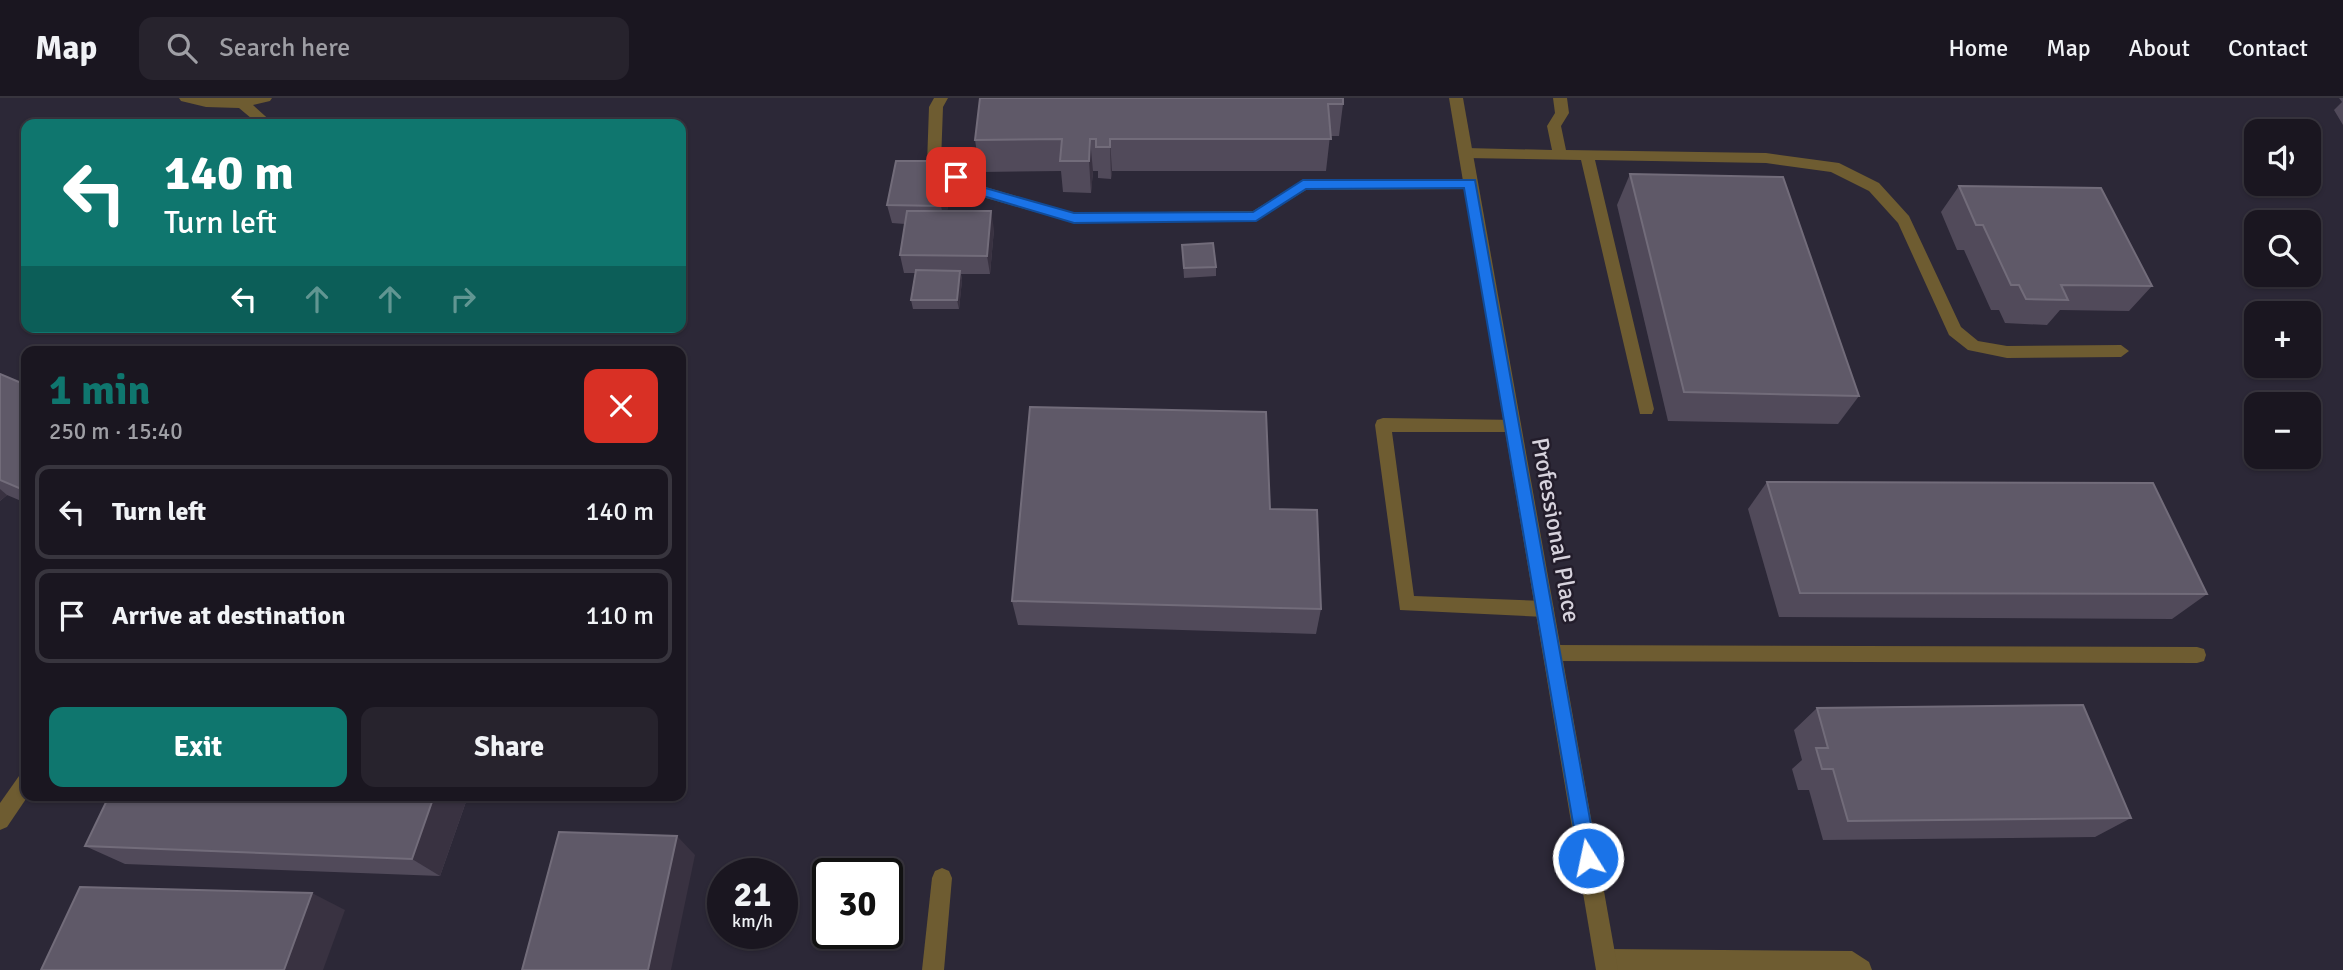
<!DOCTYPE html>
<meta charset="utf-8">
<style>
body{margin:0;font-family:Signika,sans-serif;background:#27232d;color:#f1f3f6;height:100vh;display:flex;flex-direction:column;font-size:26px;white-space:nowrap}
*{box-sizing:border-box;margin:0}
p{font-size:23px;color:#9f9fa5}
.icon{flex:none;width:38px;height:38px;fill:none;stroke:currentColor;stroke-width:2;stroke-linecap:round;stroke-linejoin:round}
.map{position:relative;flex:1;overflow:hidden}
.side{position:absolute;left:21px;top:248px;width:665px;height:455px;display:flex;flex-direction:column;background:#1a1620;border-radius:14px;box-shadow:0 2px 5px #0004,0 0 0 2px #38353e}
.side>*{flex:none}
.banner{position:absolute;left:21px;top:21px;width:665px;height:214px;border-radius:14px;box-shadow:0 2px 5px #0004,0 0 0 2px #38353e;background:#0f766e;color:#fff;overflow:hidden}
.controls{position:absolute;left:2244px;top:21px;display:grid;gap:14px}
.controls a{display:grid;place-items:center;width:77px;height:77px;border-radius:14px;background:#1a1620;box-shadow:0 2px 5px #0004,0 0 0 2px #38353e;font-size:35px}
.speed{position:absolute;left:707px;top:760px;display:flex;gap:14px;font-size:35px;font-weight:700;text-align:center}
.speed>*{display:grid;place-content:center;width:91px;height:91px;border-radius:50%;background:#1a1620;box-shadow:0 2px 5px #0004,0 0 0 2px #38353e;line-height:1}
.speed small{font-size:18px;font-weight:400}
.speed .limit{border:4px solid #111;border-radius:10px;background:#fff;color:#111}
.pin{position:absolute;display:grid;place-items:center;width:60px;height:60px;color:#fff;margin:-30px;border-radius:14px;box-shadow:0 4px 10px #0006}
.me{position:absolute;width:77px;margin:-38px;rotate:350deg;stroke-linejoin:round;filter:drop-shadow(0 0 5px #0008)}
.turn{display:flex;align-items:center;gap:24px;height:147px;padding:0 28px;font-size:32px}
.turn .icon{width:91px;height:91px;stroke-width:2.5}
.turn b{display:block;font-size:49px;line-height:60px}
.lanes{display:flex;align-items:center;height:66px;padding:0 28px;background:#0003;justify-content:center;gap:35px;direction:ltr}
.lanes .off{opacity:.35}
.round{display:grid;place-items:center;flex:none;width:74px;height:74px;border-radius:14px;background:#27232d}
.head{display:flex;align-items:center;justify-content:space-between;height:119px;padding:0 28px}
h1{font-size:42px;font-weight:700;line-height:52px;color:#0f766e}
.primary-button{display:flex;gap:14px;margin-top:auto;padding:14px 28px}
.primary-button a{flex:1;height:80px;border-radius:14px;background:#0f766e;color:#fff;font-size:28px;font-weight:700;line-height:80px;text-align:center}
.primary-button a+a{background:#27232d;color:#f1f3f6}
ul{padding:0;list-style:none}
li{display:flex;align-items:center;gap:21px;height:94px;margin:0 14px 10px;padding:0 14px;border:4px solid #38353e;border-radius:14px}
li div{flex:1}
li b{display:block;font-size:26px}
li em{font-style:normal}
header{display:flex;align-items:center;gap:42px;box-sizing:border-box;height:98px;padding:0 35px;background:#1a1620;border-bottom:2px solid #38353e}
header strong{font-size:33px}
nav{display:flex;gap:38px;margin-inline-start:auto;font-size:24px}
.search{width:490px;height:63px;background:#27232d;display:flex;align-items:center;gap:18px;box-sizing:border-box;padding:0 24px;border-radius:14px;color:#9f9fa5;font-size:26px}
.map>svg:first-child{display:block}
</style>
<header>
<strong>Map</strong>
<div class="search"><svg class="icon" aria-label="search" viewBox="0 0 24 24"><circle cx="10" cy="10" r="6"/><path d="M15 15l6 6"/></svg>Search here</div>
<nav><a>Home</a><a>Map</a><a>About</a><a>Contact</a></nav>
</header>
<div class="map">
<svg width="2343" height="872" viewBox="0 0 2343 872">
<rect width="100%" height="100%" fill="#231d2b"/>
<path fill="#2c2837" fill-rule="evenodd" d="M0 0H2343V872H0ZM26 26H681V229H26ZM2256 33H2308V86H2256ZM2256 124H2308V177H2256ZM2256 215H2308V268H2256ZM26 254H681V698H26ZM2256 306H2308V359H2256ZM723 775H782V835H723ZM828 775H887V835H828Z"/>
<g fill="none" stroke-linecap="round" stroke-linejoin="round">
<g fill="#6e5c31" fill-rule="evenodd">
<path d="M179 0H272L270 3 253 7 274 26H258L239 10 206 9 181 3Z"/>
<path d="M934 0H948L943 9 941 64 982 88 1074 115 1253 113 1303 82 1470 81 1477 86 1470 91 1306 92 1256 123 1074 125 972 96 929 70 927 66 929 9Z"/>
<path d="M1553 0H1567L1569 15 1561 28 1566 52 1766 55 1839 65 1879 85 1909 118 1961 229 1978 243 2007 248 2121 247 2129 253 2121 259 2007 260 1968 252 1949 237 1898 125 1869 93 1831 74 1766 65 1595 62 1654 311 1652 316H1640L1581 62 1466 60 1459 55 1466 50 1552 52 1547 28 1555 15Z"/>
<path d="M1383 320 1519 322 1521 327 1519 332 1513 334H1392L1414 498 1545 503 1551 505 1554 511 1551 517 1545 519 1400 512 1375 327 1377 322Z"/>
<path d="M1553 547 2197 549 2204 551 2206 557 2204 563 2197 565 1553 563 1546 561 1544 555 1546 549Z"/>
<path d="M26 676 28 698 7 729 0 732V705L19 678Z"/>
<path d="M942 770 949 773 952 780 944 872H922L932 780 935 773Z"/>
<path d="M1606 851 1852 853 1869 864 1872 872H1605L1599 869 1595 862 1599 855Z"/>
</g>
<path fill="#6e5c31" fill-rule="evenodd" d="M1449 0H1463L1618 872H1596Z"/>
</g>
<g fill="#514a5a">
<path d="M980 0 1343 6 1339 38H1330L1326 73H1112L1111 81 1098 80V73H1093L1091 95 1063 94 1061 73 980 74 975 42Z"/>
<path d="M2339 0H2343V27L2334 12 2342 4Z"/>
<path d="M1630 76 1859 298 1838 326 1668 323 1617 107Z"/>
<path d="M952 82 947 113 994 131 990 176H961L962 182 959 211H913L911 202 915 175H904L900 157 905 126 892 125 887 107Z"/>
<path d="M1959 88 2152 188 2129 213 2060 212 2047 227 2005 225 1999 212H1991L1964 152H1957L1941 114Z"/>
<path d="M1182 147 1216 169V178L1184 180Z"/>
<path d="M0 276 26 287V405L7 397 0 403Z"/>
<path d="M1767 384 2207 496 2172 521 1779 519 1748 411Z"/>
<path d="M1270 411 1321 511 1316 536 1018 527 1012 503Z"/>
<path d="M1817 610 2131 720 2095 739 1823 742 1809 692H1798L1792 671 1802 662 1794 632Z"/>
<path d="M109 698H468L440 778 125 766 85 748Z"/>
</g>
<g fill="#393241">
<path d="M1090 41 1093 73 1091 95 1089 63Z"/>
<path d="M1110 41 1112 73 1111 81 1110 49Z"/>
<path d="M948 63 952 82 945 126 941 108Z"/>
<path d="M991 113 994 131 990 176 987 158Z"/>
<path d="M960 173 962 182 959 211 957 202Z"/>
<path d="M0 391 7 397 0 403Z"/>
<path d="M434 698H468L440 778 412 761Z"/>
<path d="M677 738 695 757 671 872H648Z"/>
<path d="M312 795 345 812 323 872H284Z"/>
</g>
<g fill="#5f5968" stroke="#726c7a" stroke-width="2">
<path d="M980 0H1343V6H1328L1331 41H1110V49H1096V41H1090L1089 63H1060L1062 41 975 42Z"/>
<path d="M896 63H948L941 108 887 107Z"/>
<path d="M1630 76 1783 79 1859 298 1684 294Z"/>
<path d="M1959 88 2101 90 2152 188 2061 187 2068 202 2026 201 2019 187H2011L1983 127H1976Z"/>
<path d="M907 113H991L987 158 900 157Z"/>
<path d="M1213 145 1216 169 1184 170 1182 147Z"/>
<path d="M916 172 960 173 957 202H911Z"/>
<path d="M0 276 26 287V393L0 382Z"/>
<path d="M1030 309 1266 314 1270 411 1317 412 1321 511 1012 503Z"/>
<path d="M1767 384 2153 385 2207 496 1800 495Z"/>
<path d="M2083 607 2131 720 1848 723 1833 671H1822L1816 650H1828L1817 610Z"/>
<path d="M109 698H434L412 761 85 748Z"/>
<path d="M559 734 677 738 648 872H522Z"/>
<path d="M80 789 312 795 284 872H41Z"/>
</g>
<path fill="#1a73e8" stroke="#114b97" stroke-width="2" d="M956 74 982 89 1074 115 1253 114 1303 82H1475L1597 760 1594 766 1588 769 1581 766 1579 760 1464 90 1306 91 1256 123 1074 125 973 95 951 82V76Z"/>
<g text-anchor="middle" stroke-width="5" stroke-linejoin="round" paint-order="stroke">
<g font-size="24" fill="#d7d3dd" stroke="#231d2b">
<text transform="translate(1556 432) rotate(80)" y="8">Professional Place</text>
</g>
</g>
</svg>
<div class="controls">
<a><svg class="icon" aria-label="sound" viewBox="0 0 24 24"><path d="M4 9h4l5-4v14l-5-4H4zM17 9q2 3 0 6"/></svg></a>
<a><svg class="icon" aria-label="search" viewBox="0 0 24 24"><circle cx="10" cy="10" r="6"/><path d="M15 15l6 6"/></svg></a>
<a>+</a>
<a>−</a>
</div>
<div class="speed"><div>21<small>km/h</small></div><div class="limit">30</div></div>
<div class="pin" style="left:956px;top:79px;background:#d93025"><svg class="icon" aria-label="arrive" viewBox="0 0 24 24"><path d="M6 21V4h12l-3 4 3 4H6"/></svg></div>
<svg class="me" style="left:1588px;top:760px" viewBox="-20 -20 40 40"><circle r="17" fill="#1a73e8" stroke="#fff" stroke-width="3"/><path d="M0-11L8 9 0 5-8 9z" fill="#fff"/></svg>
<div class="banner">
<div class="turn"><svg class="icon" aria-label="left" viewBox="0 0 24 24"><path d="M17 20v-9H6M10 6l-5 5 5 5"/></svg><div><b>140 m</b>Turn left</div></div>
<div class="lanes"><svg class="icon" aria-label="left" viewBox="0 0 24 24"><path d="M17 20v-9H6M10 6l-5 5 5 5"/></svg><svg class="icon off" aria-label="ahead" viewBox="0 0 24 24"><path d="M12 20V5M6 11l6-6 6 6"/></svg><svg class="icon off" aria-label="ahead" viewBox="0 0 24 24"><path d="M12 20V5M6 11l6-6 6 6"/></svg><svg class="icon off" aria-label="right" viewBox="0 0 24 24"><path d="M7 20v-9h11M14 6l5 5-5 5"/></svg></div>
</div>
<section class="side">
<div class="head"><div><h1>1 min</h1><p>250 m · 15:40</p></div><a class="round" style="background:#d93025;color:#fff"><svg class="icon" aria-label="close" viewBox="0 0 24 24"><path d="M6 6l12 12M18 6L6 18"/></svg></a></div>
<ul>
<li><svg class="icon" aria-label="left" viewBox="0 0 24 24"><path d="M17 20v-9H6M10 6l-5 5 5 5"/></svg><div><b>Turn left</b></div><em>140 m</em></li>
<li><svg class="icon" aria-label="arrive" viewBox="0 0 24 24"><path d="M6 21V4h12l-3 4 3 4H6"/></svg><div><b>Arrive at destination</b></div><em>110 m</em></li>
</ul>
<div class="primary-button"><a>Exit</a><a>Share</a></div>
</section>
</div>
